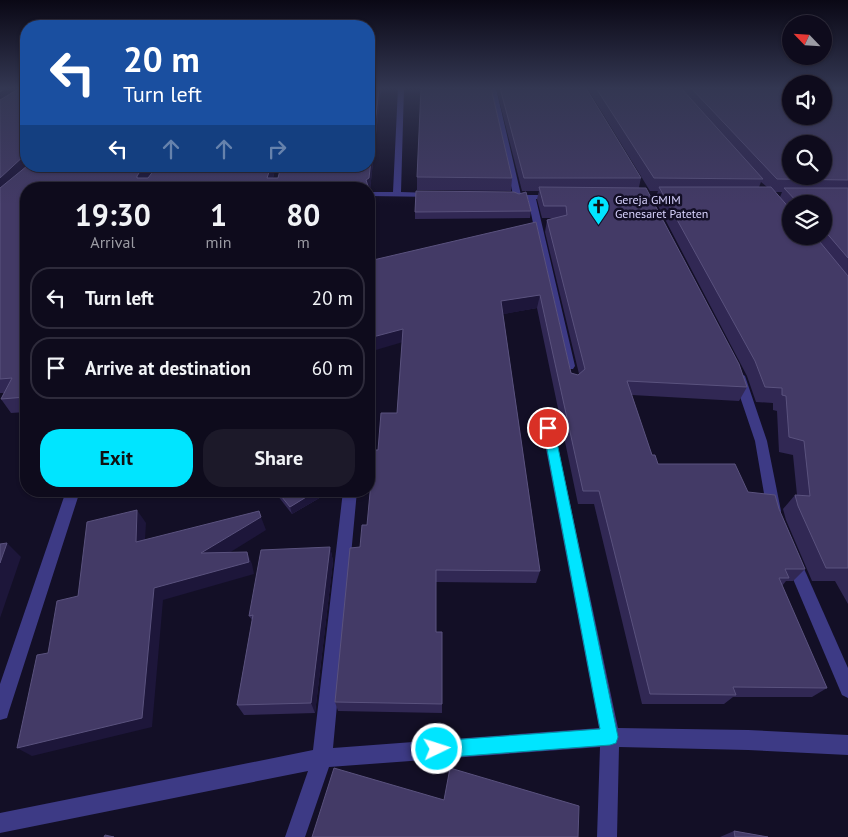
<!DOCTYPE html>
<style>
body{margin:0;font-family:"PT Sans",sans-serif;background:#1c1929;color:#f1f3f6;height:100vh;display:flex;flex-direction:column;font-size:19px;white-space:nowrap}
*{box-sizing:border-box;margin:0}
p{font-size:16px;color:#9b9ba3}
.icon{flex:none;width:28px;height:28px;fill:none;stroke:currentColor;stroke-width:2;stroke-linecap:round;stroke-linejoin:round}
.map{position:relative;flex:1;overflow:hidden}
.details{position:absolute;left:20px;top:182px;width:355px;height:315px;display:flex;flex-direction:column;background:#0e0b1c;border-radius:20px;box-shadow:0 1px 4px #0004,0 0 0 1px #2e2b3b}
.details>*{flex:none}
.guide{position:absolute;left:20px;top:20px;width:355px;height:152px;border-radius:20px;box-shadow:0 1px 4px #0004,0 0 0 1px #2e2b3b;background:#1a4fa0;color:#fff;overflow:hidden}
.needle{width:32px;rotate:295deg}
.buttons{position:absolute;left:782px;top:15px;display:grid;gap:10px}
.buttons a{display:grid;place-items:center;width:50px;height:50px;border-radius:50%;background:#0e0b1c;box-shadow:0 1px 4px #0004,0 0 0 1px #2e2b3b;font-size:25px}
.pin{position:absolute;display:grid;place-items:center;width:42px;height:42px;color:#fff;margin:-21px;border:2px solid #fff;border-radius:50%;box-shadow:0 1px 5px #0007}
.me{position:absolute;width:55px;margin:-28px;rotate:86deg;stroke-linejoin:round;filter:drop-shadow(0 0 4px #0008)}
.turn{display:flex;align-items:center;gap:18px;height:105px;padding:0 20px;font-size:22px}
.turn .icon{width:65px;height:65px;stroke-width:2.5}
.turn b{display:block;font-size:35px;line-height:42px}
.lanes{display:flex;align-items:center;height:48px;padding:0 20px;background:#0003;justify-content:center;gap:25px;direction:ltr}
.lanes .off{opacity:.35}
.eta{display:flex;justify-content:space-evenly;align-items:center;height:85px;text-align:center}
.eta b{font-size:30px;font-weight:700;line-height:35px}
.primary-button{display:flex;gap:10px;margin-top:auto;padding:10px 20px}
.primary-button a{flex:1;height:58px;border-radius:20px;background:#00e5ff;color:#111;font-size:20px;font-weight:700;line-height:58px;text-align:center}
.primary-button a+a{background:#1c1929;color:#f1f3f6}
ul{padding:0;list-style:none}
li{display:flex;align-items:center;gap:15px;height:62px;margin:0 10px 8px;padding:0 10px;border:2px solid #2e2b3b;border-radius:20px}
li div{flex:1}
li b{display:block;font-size:19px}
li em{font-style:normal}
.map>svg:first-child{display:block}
</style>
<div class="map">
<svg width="848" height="837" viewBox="0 0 848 837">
<rect width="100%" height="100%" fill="#130f26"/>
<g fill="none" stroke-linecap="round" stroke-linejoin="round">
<g fill="#3d3a85" fill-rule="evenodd">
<path d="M398 88H404L401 192 433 193 437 195 436 197 369 196V192H393Z"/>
<path d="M490 88H496L521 195H553L557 197 553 199H536L575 366 573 369H565L563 366 528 199H511L507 197 513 195Z"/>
<path d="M739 372 745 376 767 441 781 511 779 515 774 517 769 515 767 511 755 441 733 376Z"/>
<path d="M548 423 552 425 554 428 618 728 748 730 848 735V755L748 750 619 747 617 837H597L600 747 329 767 305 837H285L308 771 0 833V813L313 750 343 491H357L333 748 599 728 542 428 544 425Z"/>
<path d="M66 491H80L9 711 7 718 0 720V684Z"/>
<path d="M793 553 798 555 848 668V698L842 695 785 560 788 555Z"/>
</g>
</g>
<g fill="#312854" fill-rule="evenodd">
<path d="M0 88 26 166H276L273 178H278L369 88H381L370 190 369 191V189H26V412L11 413 1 399 4 393H0Z"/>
<path d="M496 88H586L641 178 639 187 747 387 739 401 632 395 652 455 658 464 748 492 779 509 805 569 793 581H786L782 586 827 688 812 697H733L724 704H642L594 504H578L537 308 503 314 540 571 536 583 436 582V632L442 704V713L338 711 335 702 360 547 367 525 378 450 397 413 402 343 536 222 571 373 578 375 579 374 545 232 547 220 553 218H542L537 199 539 191H522Z"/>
<path d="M587 88H848V604L835 581H812L786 520 783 509 795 495H797L793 455 779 452 777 411 773 410V403L756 402 747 376 655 200 658 191H650ZM761 182 767 187H759ZM775 192H782L780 197ZM791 204H824V236H791Z"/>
<path d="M417 177 512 178 511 191 417 190Z"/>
<path d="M531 211 530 218 415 219V212Z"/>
<path d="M274 491H327L328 493 292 514Z"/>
<path d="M330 547 333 561 315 713 244 715 237 705 252 620 249 616Z"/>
<path d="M734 831 768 837H720Z"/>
</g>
<g fill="#1d163a">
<path d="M6 88H25L0 106V92Z"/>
<path d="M379 88H381L370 190 369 191V189H367L366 180Z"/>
<path d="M26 154V166L0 196V178Z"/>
<path d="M144 166H157L141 188 137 176Z"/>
<path d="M271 166H276L270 189 267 178Z"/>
<path d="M540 295 537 308 499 315 501 301Z"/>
<path d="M403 329V342L369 352V338Z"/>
<path d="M316 491H327L328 493 292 514 290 507Z"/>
<path d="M137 510 146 523 144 554 136 542Z"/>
<path d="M261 517 266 530 208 566 201 553Z"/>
<path d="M7 543 21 557 0 618V563Z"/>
<path d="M330 547 333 561 315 713 311 703Z"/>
<path d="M247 552 252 564 254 574 163 600 152 727 32 756 17 748 154 588Z"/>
</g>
<g fill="#433a66" stroke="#5a527e" fill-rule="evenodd">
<path d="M0 88H6L0 92Z"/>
<path d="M20 88H26V154L0 178V100Z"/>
<path d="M369 88H379L369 178 366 180 368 186V189H26V397L1 399 12 378 0 379V188L27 166H144L137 176V178H148L157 166H271L267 178H278L281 166H369Z"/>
<path d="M421 88H491L512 178 417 177Z"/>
<path d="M500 88H586L641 178H524Z"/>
<path d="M596 88H681L763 179 654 178Z"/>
<path d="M691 88H791V116H824V88H848V180L777 179ZM791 144H824V176H791Z"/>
<path d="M539 187 646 188 739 364 747 387 627 381 652 455H655L658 464H735L748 492 775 495 779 509 805 569H785L789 578H779L827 688 733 687 736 695 650 694 599 491H583L540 295 501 301 540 571 436 570V632H442V704L335 702 350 548 360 547 362 525H367L374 450H378L381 413H397L403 329 369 338V261L536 222 571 373 578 375 585 369 547 220 567 215 566 206H544Z"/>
<path d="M659 187H771L791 210V236H815L848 276V568H826L798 506 795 495 810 496 804 441 789 437 786 396 782 395V388L765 387 755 361Z"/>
<path d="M784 188H848V258L824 230V204H799Z"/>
<path d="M416 191 514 192 519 194 526 192 531 211 415 212Z"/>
<path d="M277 491H316L290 507Z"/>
<path d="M137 510 136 542 259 511 261 517 201 553 247 552 249 562 154 588 142 718 17 748 37 655 48 653 57 601 78 596 87 522Z"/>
<path d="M7 543 0 563V544Z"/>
<path d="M330 547 311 703 237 705 253 615 249 616 261 550Z"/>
<path d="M334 768 444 800 450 768 579 806 578 837H312Z"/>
<path d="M734 831 768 837H735Z"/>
<path d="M105 835 114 837H104Z"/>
</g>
<linearGradient id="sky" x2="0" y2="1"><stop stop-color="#0a0815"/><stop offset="0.43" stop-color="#333752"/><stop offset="1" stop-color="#333752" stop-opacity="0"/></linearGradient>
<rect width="848" height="205" fill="url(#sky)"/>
<path fill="#00e5ff" stroke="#0095a6" d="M548 424 554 428 618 737 616 743 610 745 437 758 431 756 429 749 431 743 437 741 600 729 543 428Z"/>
<defs>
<symbol id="church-pin" viewBox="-11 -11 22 30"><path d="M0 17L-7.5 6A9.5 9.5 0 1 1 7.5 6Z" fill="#00e5ff" stroke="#130f26"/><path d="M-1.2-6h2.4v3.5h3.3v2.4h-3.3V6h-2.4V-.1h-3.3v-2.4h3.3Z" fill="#111"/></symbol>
</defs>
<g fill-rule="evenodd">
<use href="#church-pin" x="586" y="194" width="25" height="34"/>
</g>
<g text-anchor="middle" stroke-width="5" stroke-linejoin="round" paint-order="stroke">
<g font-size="12" fill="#d9d4ff" stroke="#130f26" text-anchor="start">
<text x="615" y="204">Gereja GMIM<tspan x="615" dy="14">Genesaret Pateten</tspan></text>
</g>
</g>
</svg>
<div class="buttons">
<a><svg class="needle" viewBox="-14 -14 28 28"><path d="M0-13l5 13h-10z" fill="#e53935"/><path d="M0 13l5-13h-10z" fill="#9b9ba3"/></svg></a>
<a><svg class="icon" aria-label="sound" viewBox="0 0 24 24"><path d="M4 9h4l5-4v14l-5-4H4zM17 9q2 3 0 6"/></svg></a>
<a><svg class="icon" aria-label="search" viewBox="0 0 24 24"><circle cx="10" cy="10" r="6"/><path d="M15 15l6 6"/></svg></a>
<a><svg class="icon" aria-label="layers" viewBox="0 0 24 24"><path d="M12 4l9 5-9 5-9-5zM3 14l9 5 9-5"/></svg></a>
</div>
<div class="pin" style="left:548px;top:428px;background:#d93025"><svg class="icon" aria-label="arrive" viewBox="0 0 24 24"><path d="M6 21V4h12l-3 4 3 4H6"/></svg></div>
<svg class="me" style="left:437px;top:749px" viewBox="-20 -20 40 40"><circle r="17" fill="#00e5ff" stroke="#fff" stroke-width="3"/><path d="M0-11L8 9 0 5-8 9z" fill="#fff"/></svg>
<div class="guide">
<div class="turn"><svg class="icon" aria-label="left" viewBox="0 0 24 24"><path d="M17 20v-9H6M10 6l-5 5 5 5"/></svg><div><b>20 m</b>Turn left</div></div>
<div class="lanes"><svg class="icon" aria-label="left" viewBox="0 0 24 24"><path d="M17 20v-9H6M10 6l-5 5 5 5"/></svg><svg class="icon off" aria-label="ahead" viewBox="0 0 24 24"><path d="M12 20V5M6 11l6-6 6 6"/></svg><svg class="icon off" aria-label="ahead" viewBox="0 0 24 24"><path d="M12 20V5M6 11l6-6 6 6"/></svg><svg class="icon off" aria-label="right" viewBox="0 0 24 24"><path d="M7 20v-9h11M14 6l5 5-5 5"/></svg></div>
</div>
<section class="details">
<div class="eta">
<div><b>19:30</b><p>Arrival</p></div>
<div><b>1</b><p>min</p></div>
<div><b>80</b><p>m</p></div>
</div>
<ul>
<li><svg class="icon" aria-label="left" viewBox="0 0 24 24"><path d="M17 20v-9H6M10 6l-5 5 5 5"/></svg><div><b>Turn left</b></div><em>20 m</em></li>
<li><svg class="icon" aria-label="arrive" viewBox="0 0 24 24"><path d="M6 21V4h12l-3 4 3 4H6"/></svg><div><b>Arrive at destination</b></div><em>60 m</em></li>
</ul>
<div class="primary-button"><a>Exit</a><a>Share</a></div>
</section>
</div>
